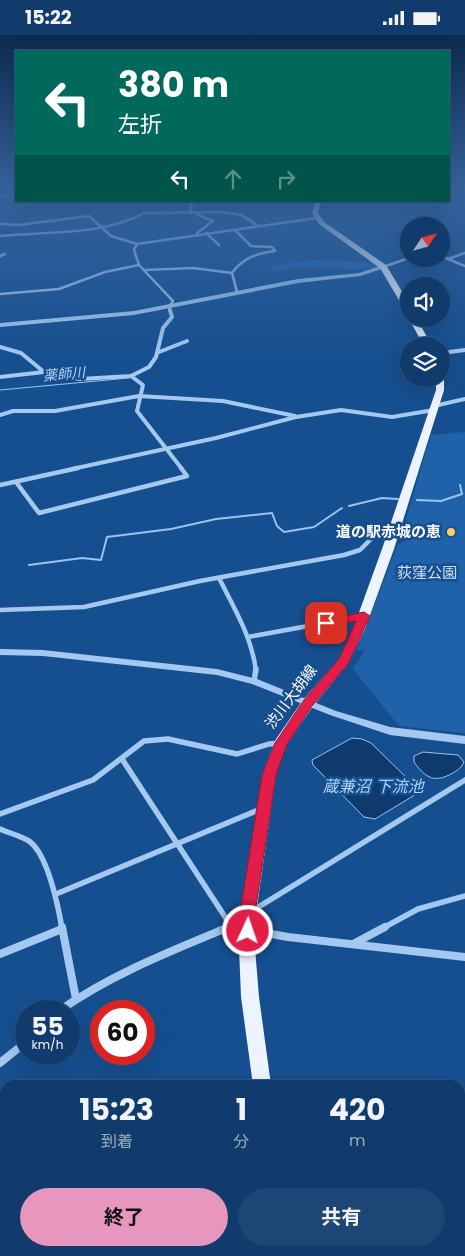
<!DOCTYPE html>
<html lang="ja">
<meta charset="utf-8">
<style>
body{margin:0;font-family:Poppins,"Noto Sans JP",sans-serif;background:#1e4674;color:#f1f3f6;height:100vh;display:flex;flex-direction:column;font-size:19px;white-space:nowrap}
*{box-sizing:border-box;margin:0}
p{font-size:16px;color:#9cadc2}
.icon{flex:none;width:28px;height:28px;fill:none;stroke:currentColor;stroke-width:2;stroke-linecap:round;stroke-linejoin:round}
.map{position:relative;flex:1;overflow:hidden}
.details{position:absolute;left:0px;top:1045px;width:465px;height:176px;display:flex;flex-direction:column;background:#103b6c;border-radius:15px 15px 0 0;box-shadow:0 5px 20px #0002,0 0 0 1px #30557f}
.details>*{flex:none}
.banner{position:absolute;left:15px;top:15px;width:435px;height:152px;border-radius:0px;box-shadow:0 5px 20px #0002,0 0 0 1px #30557f;background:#00695c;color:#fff;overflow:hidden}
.needle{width:32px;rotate:54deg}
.tools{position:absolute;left:400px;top:182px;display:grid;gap:10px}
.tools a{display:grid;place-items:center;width:50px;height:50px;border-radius:50%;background:#103b6c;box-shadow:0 5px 20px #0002,0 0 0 1px #30557f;font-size:25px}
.speed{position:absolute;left:15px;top:965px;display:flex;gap:10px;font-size:25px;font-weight:700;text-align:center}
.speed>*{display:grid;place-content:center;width:65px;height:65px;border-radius:50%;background:#103b6c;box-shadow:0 5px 20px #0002,0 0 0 1px #30557f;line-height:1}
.speed small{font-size:12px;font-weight:400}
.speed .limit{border:8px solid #d22;background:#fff;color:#111}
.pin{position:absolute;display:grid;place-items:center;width:42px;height:42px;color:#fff;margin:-21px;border-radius:10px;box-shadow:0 2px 8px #0006}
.me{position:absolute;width:55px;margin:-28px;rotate:3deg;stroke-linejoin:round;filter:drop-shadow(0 0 4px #0008)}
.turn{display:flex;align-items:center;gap:18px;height:105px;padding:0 20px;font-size:22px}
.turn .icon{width:65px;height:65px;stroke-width:2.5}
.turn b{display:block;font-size:35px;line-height:42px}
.lanes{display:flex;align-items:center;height:48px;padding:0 20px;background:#0003;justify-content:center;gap:25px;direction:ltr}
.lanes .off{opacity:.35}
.eta{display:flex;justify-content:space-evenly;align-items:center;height:85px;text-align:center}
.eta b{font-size:30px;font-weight:700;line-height:35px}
.button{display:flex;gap:10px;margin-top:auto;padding:10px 20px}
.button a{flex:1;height:58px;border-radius:30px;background:#e797bd;color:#111;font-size:20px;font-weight:700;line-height:58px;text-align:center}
.button a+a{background:#1e4674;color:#f1f3f6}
.status{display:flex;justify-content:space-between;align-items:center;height:35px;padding:0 25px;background:#103b6c;direction:ltr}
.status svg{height:14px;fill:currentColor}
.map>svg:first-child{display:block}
</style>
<div class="status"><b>15:22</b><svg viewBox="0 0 49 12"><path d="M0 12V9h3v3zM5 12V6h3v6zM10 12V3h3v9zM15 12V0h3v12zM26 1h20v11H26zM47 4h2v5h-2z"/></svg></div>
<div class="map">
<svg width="465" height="1221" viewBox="0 0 465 1221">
<rect width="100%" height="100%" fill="#164f90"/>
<g fill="#1f62aa">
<path d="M310 225 374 227 380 231C352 239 325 230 296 233 288 234 281 237 273 236L271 231Z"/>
<path d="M465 397V698L399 691 353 634 365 615H357L398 509 405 506 407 498 403 495 431 400Z"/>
<path d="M0 1108 5 1120V1216H42L43 1221H0Z"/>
</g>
<g fill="#0e3a6d" stroke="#96c4f3">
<path d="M352 703 362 704 371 708 415 751 416 755 413 761 375 784 364 782 313 730 312 725Z"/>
<path d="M423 717 458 720 464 727C461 733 459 734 453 738 435 748 426 744 414 727V721Z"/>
</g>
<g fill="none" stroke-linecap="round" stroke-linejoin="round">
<path stroke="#96c4f3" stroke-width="1" d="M0 355 129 343"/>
<g stroke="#96c4f3" stroke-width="2">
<path d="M417 465 441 466 462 459 460 450"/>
<path d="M349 471 382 463 398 464"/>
<path d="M29 530 82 523 101 525 107 502 171 494 216 484 272 478 277 491 284 497 314 492 342 473"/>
</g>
<g stroke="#a4c8f0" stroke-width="2.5">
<path d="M0 162 16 159"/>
<path d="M188 166 192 171 190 177"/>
<path d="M196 179 213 186 197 198"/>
<path d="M0 189 18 190 89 181 111 201 137 209 317 183"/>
<path d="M236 196 251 211 272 212 275 216C257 218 243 223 232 238L237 257"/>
<path d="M206 198 219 210"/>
<path d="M0 201C46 196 103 201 144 178L222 177 242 180 258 191"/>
<path d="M137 209 134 215 139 230 173 266 169 272 170 277"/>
<path d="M0 221 5 219"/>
<path d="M441 221 465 231"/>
<path d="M448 224 465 218"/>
<path d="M383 232 409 223"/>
<path d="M145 235 193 233 232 238"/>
<path d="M0 259 59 254 105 237 139 230"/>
</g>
<g stroke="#a4c8f0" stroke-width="4">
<path d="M0 312 21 318 44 337"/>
<path d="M159 317 187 306"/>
<path d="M441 318 465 315"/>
<path d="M131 341 143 350 137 376 182 434"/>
<path d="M0 342 44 337 80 344 131 341 149 332 156 322 163 293 172 282 170 275"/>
<path d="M434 371 465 364"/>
<path d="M0 380 13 376H55L139 361 223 366 295 381"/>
<path d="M72 434 216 403 296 382 341 375 392 382 434 375"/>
</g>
<g stroke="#a4c8f0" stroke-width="4.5">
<path d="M16 447 39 478 187 441 181 433"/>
<path d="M0 450 78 433"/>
<path d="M219 543C234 573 252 602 256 636"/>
<path d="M0 575 84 572 200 546 344 520 360 515 376 499 393 500"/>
<path d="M248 602 363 581"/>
</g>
<g stroke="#a4c8f0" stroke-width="5.5">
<path d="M254 646 256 634"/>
<path d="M122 724 231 891"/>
<path d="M0 779 93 745 144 706 168 704 237 719 269 709 281 708"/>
<path d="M0 794C9 798 21 801 29 806 48 819 58 871 62 893"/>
<path d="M56 859 261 774"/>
<path d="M252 876 465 745"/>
<path d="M226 893 231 891 241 893"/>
<path d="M383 893 418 874 465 861"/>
</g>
<g stroke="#a4c8f0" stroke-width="8">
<path d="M62 892 76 964"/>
<path d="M234 892 288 902 465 922"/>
<path d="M355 908 385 892"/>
<path d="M0 919 62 894"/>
<path d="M59 976C110 940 171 916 229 892"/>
<path d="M0 1028 26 1007"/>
<path d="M0 1096 5 1107"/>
<path d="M47 1216 49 1221"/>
<path d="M231 1221 234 1216"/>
</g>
<g fill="#a4c8f0" fill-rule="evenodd">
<path d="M383 230 386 232 385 233 360 241 298 248 134 280 0 292V288L134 276 298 244 359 238Z"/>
<path d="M0 614 43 615 217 634 257 644 336 676 390 692 465 701V709L390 700 330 680 252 649 217 640 43 621 0 620Z"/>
</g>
<path fill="#d2e5fb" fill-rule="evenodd" d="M465 153V155L449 156V154Z"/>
<g fill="#edf4ff" fill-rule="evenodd">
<path d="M315 166H321L318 178 324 187 386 230 409 268V277L405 275 380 233 319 189 312 178Z"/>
<path d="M409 284H417L432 311H424Z"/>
<path d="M441 342 444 344V355L394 514 365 594 348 629 313 671 287 709 276 740 256 878 255 913 259 962 271 1050H253L241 962 239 913 240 878 262 740 276 704 303 665 339 624 353 594 382 514 436 355V344H441Z"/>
<path d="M276 1216H296L297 1221H277Z"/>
</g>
</g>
<linearGradient id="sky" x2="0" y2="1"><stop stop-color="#0c2b4f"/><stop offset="0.47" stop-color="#36639c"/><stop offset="1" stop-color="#36639c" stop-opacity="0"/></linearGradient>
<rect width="465" height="324" fill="url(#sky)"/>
<path fill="#e11d48" stroke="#92132f" d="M364 577 370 581 348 629 312 671 287 709 276 740 255 878 253 900 248 902 242 900 240 896V878L262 740 275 708 304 665 339 624 356 586 326 592 320 588 322 585Z"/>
<circle fill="#ffcd63" stroke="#164f90" stroke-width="2" cx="451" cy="497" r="5"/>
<g text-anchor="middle" stroke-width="5" stroke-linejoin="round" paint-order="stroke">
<g font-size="14" font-style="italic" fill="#b0d2f7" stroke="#164f90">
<text transform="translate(64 339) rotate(-5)" y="5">薬師川</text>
</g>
<g font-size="15" font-weight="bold" fill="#fff" stroke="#164f90" text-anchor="end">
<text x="441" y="502">道の駅赤城の恵</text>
</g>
<g font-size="15" fill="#cae2fb" stroke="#164f90">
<text x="427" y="543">荻窪公園</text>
</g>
<g font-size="15" fill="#fff" stroke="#164f90">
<text transform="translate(291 662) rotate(-53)" y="5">渋川大胡線</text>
</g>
<g font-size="16" font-style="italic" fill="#b0d2f7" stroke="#164f90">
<text x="373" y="757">蔵兼沼 下流池</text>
</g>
</g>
</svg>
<div class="tools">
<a><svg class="needle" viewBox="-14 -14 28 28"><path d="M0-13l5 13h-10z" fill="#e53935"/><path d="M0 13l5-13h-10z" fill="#9cadc2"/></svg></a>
<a><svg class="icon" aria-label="sound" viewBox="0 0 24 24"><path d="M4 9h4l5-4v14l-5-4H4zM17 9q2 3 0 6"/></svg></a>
<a><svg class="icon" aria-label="layers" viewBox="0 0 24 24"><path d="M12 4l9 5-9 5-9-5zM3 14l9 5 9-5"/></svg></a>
</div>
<div class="speed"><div>55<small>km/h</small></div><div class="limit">60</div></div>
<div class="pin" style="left:326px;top:588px;background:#d93025"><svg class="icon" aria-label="arrive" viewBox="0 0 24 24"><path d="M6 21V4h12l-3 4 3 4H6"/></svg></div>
<svg class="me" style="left:248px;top:896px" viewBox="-20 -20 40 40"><circle r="17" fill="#e11d48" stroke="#fff" stroke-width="3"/><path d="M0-11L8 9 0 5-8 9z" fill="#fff"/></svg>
<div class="banner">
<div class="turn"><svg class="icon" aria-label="left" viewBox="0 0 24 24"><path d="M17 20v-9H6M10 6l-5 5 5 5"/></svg><div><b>380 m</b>左折</div></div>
<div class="lanes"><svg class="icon" aria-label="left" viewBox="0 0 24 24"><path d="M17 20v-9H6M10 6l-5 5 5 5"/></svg><svg class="icon off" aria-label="ahead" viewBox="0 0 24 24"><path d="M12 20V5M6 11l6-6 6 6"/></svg><svg class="icon off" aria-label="right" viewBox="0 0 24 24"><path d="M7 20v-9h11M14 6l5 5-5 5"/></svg></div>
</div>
<section class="details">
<div class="eta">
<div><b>15:23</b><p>到着</p></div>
<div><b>1</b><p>分</p></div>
<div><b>420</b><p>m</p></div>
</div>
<div class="button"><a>終了</a><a>共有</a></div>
</section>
</div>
